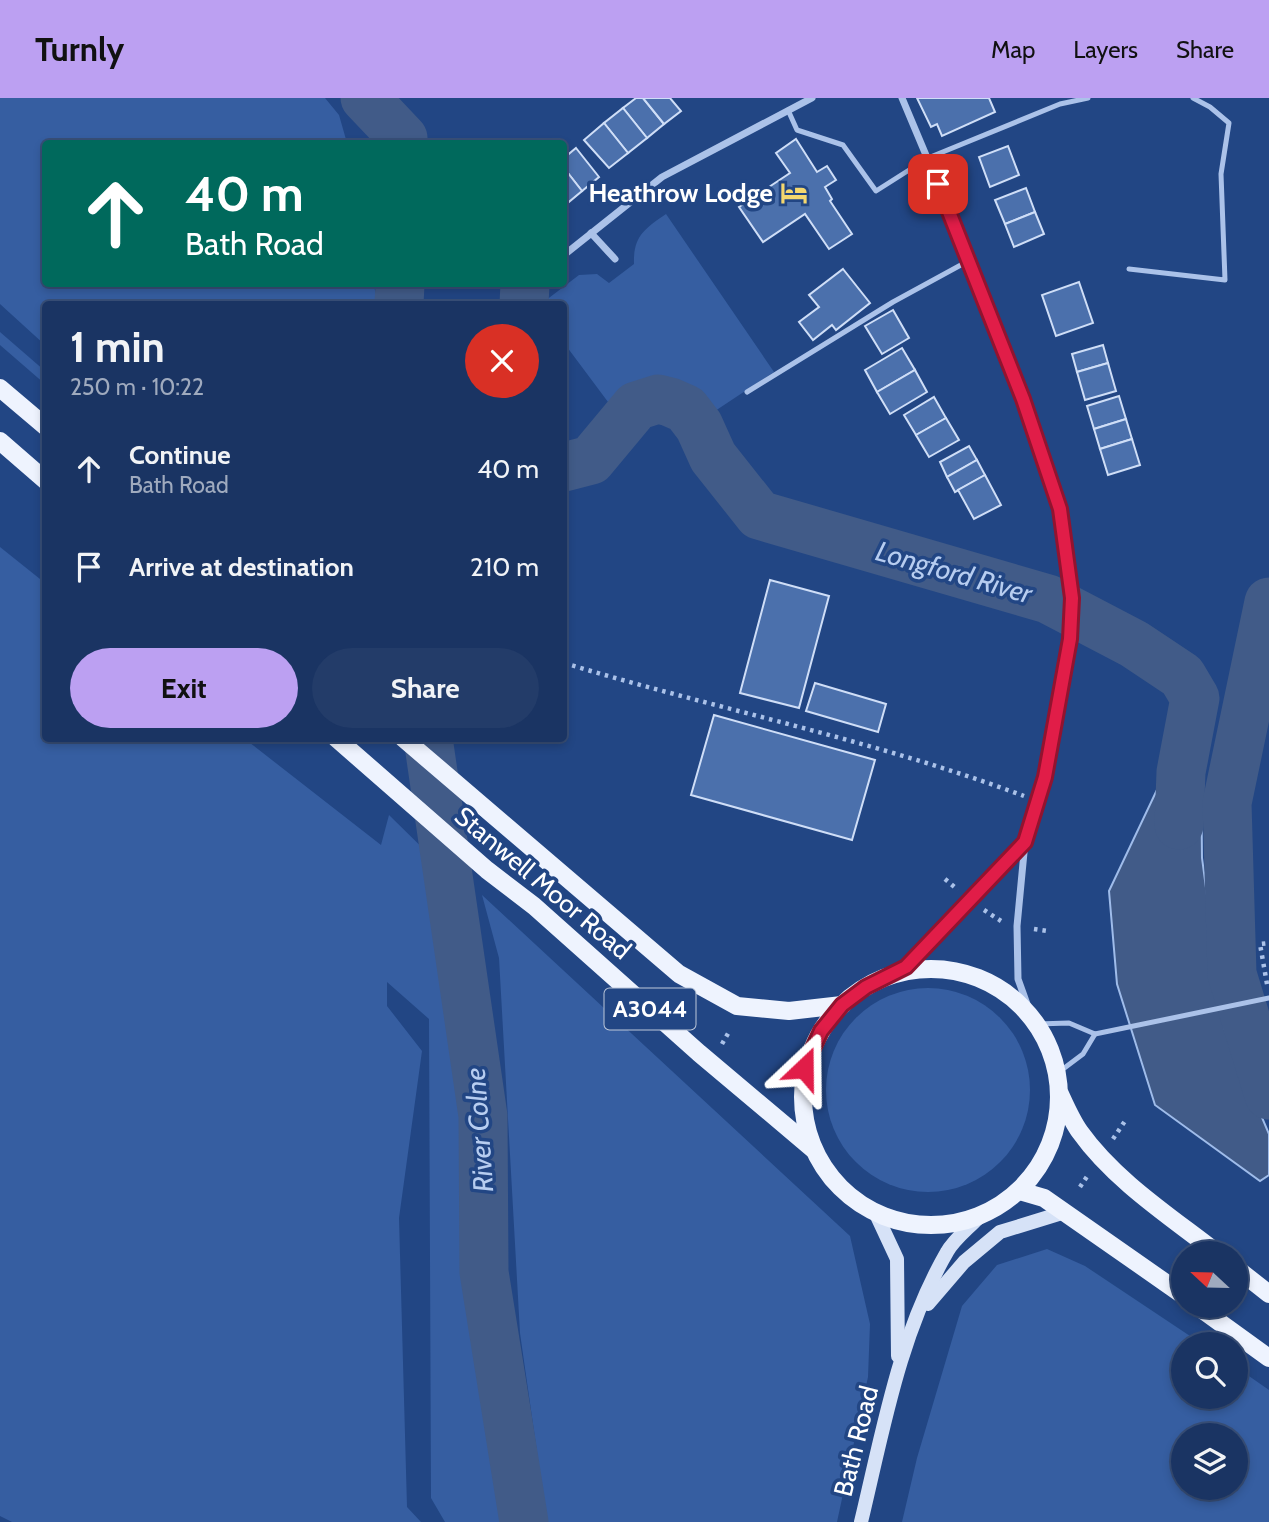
<!DOCTYPE html>
<meta charset="utf-8">
<style>
body{margin:0;font-family:Cabin,sans-serif;background:#233c69;color:#f1f3f6;height:100vh;display:flex;flex-direction:column;font-size:26px;white-space:nowrap}
*{box-sizing:border-box;margin:0}
p{font-size:23px;color:#9faabe}
.icon{flex:none;width:38px;height:38px;fill:none;stroke:currentColor;stroke-width:2;stroke-linecap:round;stroke-linejoin:round}
.map{position:relative;flex:1;overflow:hidden}
.drawer{position:absolute;left:42px;top:203px;width:525px;height:441px;display:flex;flex-direction:column;background:#1a3463;border-radius:7px;box-shadow:0 4px 10px #0003,0 0 0 2px #384f78}
.drawer>*{flex:none}
.top-card{position:absolute;left:42px;top:42px;width:525px;height:147px;border-radius:7px;box-shadow:0 4px 10px #0003,0 0 0 2px #384f78;background:#00695c;color:#fff;overflow:hidden}
.needle{width:46px;rotate:292deg}
.fabs{position:absolute;left:1171px;top:1143px;display:grid;gap:14px}
.fabs a{display:grid;place-items:center;width:77px;height:77px;border-radius:50%;background:#1a3463;box-shadow:0 4px 10px #0003,0 0 0 2px #384f78;font-size:35px}
.pin{position:absolute;display:grid;place-items:center;width:60px;height:60px;color:#fff;margin:-30px;border-radius:14px;box-shadow:0 4px 10px #0006}
.me{position:absolute;width:77px;margin:-38px;rotate:23deg;stroke-linejoin:round;filter:drop-shadow(0 0 5px #0008)}
.turn{display:flex;align-items:center;gap:24px;height:147px;padding:0 28px;font-size:32px}
.turn .icon{width:91px;height:91px;stroke-width:2.5}
.turn b{display:block;font-size:49px;line-height:60px}
.round{display:grid;place-items:center;flex:none;width:74px;height:74px;border-radius:37px;background:#233c69}
.overview{display:flex;align-items:center;justify-content:space-between;height:119px;padding:0 28px}
h1{font-size:42px;font-weight:800;line-height:52px}
.primary-button{display:flex;gap:14px;margin-top:auto;padding:14px 28px}
.primary-button a{flex:1;height:80px;border-radius:42px;background:#bca0f2;color:#111;font-size:28px;font-weight:800;line-height:80px;text-align:center}
.primary-button a+a{background:#233c69;color:#f1f3f6}
ul{padding:0;list-style:none}
li{display:flex;align-items:center;gap:21px;height:98px;padding:0 28px}
li div{flex:1}
li b{display:block;font-size:26px}
li em{font-style:normal}
header{display:flex;align-items:center;gap:42px;box-sizing:border-box;height:98px;padding:0 35px;background:#bca0f2;color:#111}
header strong{font-size:33px}
nav{display:flex;gap:38px;margin-inline-start:auto;font-size:24px}
.map>svg:first-child{display:block}
</style>
<header>
<strong>Turnly</strong>
<nav><a>Map</a><a>Layers</a><a>Share</a></nav>
</header>
<div class="map">
<svg width="1269" height="1424" viewBox="0 0 1269 1424">
<rect width="100%" height="100%" fill="#224684"/>
<g fill="#365ea1" fill-rule="evenodd">
<path d="M0 0H325L339 17 347 45 46 46V186H374L377 206H46L45 247 0 206Z"/>
<path d="M666 116 774 274 709 317C675 285 651 280 614 312L564 245V206H541L579 177 597 176 609 185 634 166C633 139 644 131 666 116Z"/>
<path d="M0 234 45 273V286L0 247Z"/>
<path d="M0 449 45 485 46 640 245 641 381 747 389 717 447 774 475 1269 502 1424H445L431 1400 429 921 387 884V908L422 953 399 1120 407 1409 421 1424H12L0 1418Z"/>
<path d="M482 797 850 1138 870 1226 868 1279 837 1424H547L520 1235 499 860Z"/>
<circle cx="928" cy="992" r="102"/>
<path d="M1047 1151 1085 1168 1202 1246H1183V1298H1236V1269L1269 1292V1424H902L917 1360 962 1208 997 1167ZM1183 1337H1236V1390H1183Z"/>
</g>
<path fill="#415b88" stroke="#9fbcea" stroke-width="2" d="M1173 658 1201 663 1202 760 1225 932 1269 1036V1077L1260 1083 1155 1007 1117 886 1109 793Z"/>
<g fill="none" stroke-linecap="round" stroke-linejoin="round">
<g stroke="#415b88" stroke-width="49">
<path d="M365 0 403 40 400 46"/>
<path d="M399 206 400 186"/>
<path d="M524 206 525 186"/>
<path d="M564 369 591 362 636 308 658 301 670 304 686 311 699 328 713 359 759 417 1048 501 1134 546 1182 578 1195 600 1181 674 1179 727"/>
<path d="M1269 504 1227 705 1232 876 1269 997"/>
<path d="M428 640 483 1018 484 1174 524 1424"/>
</g>
</g>
<g fill="#4b70ac" stroke="#cfdef7" stroke-width="2">
<path d="M636 0H643L664 26 647 40 623 10Z"/>
<path d="M643 0H670L681 13 664 26Z"/>
<path d="M917 0H989L995 14 942 38 937 26 931 29Z"/>
<path d="M623 10 647 40 628 55 604 25Z"/>
<path d="M604 25 628 55 609 70 584 42Z"/>
<path d="M796 41 817 74 827 68 836 82 825 89 832 101 830 103 852 136 829 151 805 116 763 144 739 109 790 75 776 55Z"/>
<path d="M1008 48 1019 77 990 89 979 59Z"/>
<path d="M576 50 599 79 582 93 564 70V60Z"/>
<path d="M564 70 582 93 564 108Z"/>
<path d="M1026 90 1035 114 1005 126 995 102Z"/>
<path d="M1035 114 1044 136 1014 149 1005 126Z"/>
<path d="M843 171 870 205 836 232 832 227 813 242 799 224 819 209 809 197Z"/>
<path d="M1079 184 1093 225 1056 238 1042 197Z"/>
<path d="M893 212 909 240 882 256 865 228Z"/>
<path d="M1103 247 1108 265 1077 274 1072 256Z"/>
<path d="M902 250 915 272 877 294 865 272Z"/>
<path d="M1108 265 1116 293 1085 302 1077 274Z"/>
<path d="M915 272 927 294 890 316 877 294Z"/>
<path d="M1119 298 1126 321 1094 331 1087 308Z"/>
<path d="M934 299 946 320 916 337 904 317Z"/>
<path d="M946 320 959 342 929 359 916 337Z"/>
<path d="M1126 321 1132 341 1100 351 1094 331Z"/>
<path d="M1132 341 1140 367 1108 377 1100 351Z"/>
<path d="M969 348 977 362 947 379 940 364Z"/>
<path d="M977 362 985 377 955 394 947 379Z"/>
<path d="M985 377 1001 407 974 421 958 392Z"/>
<path d="M770 482 829 498 799 610 740 595Z"/>
<path d="M815 585 886 606 878 634 806 613Z"/>
<path d="M714 617 875 662 852 742 691 697Z"/>
</g>
<g fill="none" stroke-linecap="round" stroke-linejoin="round">
<g stroke="#abc2e9" stroke-width="4.5" stroke-dasharray="3.5 5" stroke-linecap="butt">
<path d="M564 565C716 611 874 642 1024 698"/>
<path d="M945 781 958 792"/>
<path d="M984 812 1001 823"/>
<path d="M1034 831 1047 833"/>
<path d="M1267 886 1260 846 1269 845"/>
<path d="M722 946 730 932"/>
<path d="M1113 1041 1125 1023"/>
<path d="M1080 1089 1088 1077"/>
</g>
<g stroke="#abc2e9" stroke-width="5">
<path d="M788 12 797 32 843 47 876 93 928 60 1060 6 1088 0"/>
<path d="M1129 171 1225 182 1221 76 1229 25 1210 9 1193 0"/>
<path d="M747 294 893 204 970 162"/>
<path d="M1037 926 1069 925 1095 936 1269 900"/>
<path d="M1059 974 1083 956 1095 936"/>
</g>
<g stroke="#abc2e9" stroke-width="7">
<path d="M902 0 970 162 1031 324 1066 435 1072 500 1070 541 1045 679 1025 744 1017 828 1018 881 1032 920"/>
<path d="M591 135 615 161"/>
<path d="M564 157 662 79 812 0"/>
<path d="M906 869 1024 745"/>
</g>
<g stroke="#d6e2f7" stroke-width="14">
<path d="M876 1116 897 1161 898 1258"/>
<path d="M928 1206 964 1164 1000 1134 1065 1114"/>
<path d="M861 1424C883 1333 899 1237 947 1154 954 1141 969 1130 979 1119"/>
</g>
<g stroke="#eef3fe" stroke-width="18">
<path d="M0 290 46 329"/>
<path d="M0 343 46 383"/>
<path d="M336 640 487 772 534 808 699 955 813 1051"/>
<path d="M403 640 679 876 737 908 789 913 842 907"/>
<circle cx="931" cy="999" r="128"/>
<path d="M1060 996C1066 1009 1072 1023 1080 1034 1115 1083 1171 1119 1217 1155"/>
<path d="M1020 1093 1044 1100 1183 1197"/>
<path d="M1236 1170 1269 1196"/>
<path d="M1197 1208 1269 1260"/>
</g>
</g>
<g fill="none" stroke-linecap="round" stroke-linejoin="round">
<defs>
<path id="route" d="M804 970 821 933 842 907 866 889 906 869 1025 744 1045 679 1070 541 1072 500 1060 411 1023 301 938 86"/>
</defs>
<use href="#route" stroke="#92132f" stroke-width="18"/>
<use href="#route" stroke="#e11d48" stroke-width="12"/>
</g>
<defs>
<symbol id="hotel-bare" viewBox="-9 -9 18 18"><path d="M-6-4.5h1.5V1H6V5H4.5V3h-9V5H-6ZM-4 0a1.8 1.8 0 1 1 3.6 0ZM.5 0V-2.5h3Q6-2.5 6 0Z" fill="#f4d76e" stroke="#224684" stroke-width="2.5" paint-order="stroke"/></symbol>
</defs>
<g fill-rule="evenodd">
<use href="#hotel-bare" x="775" y="76" width="38" height="38"/>
</g>
<g text-anchor="middle" stroke-width="7" stroke-linejoin="round" paint-order="stroke">
<rect fill="#224684" stroke="#bdc8da" stroke-width="2" x="604.5" y="890.5" width="91" height="41" rx="5"/>
<g font-size="24" font-weight="bold" fill="#fff">
<text x="650" y="919">A3044</text>
</g>
<g font-size="26" font-weight="bold" fill="#fff" stroke="#224684" text-anchor="end">
<text x="773" y="104">Heathrow Lodge</text>
</g>
<g font-size="26" fill="#fff" stroke="#224684">
<text transform="translate(543 785) rotate(40)" y="9">Stanwell Moor Road</text>
<text transform="translate(856 1343) rotate(-76)" y="9">Bath Road</text>
</g>
<g font-size="28" font-style="italic" fill="#b7cdf0" stroke="#224684">
<text transform="translate(954 474) rotate(16)" y="10">Longford River</text>
<text transform="translate(479 1032) rotate(-94)" y="10">River Colne</text>
</g>
</g>
</svg>
<div class="fabs">
<a><svg class="needle" viewBox="-14 -14 28 28"><path d="M0-13l5 13h-10z" fill="#e53935"/><path d="M0 13l5-13h-10z" fill="#9faabe"/></svg></a>
<a><svg class="icon" aria-label="search" viewBox="0 0 24 24"><circle cx="10" cy="10" r="6"/><path d="M15 15l6 6"/></svg></a>
<a><svg class="icon" aria-label="layers" viewBox="0 0 24 24"><path d="M12 4l9 5-9 5-9-5zM3 14l9 5 9-5"/></svg></a>
</div>
<div class="pin" style="left:938px;top:86px;background:#d93025"><svg class="icon" aria-label="arrive" viewBox="0 0 24 24"><path d="M6 21V4h12l-3 4 3 4H6"/></svg></div>
<svg class="me" style="left:804px;top:970px" viewBox="-20 -20 40 40"><path d="M0-17L14 15 0 8-14 15z" fill="#e11d48" stroke="#fff" stroke-width="4"/></svg>
<div class="top-card">
<div class="turn"><svg class="icon" aria-label="ahead" viewBox="0 0 24 24"><path d="M12 20V5M6 11l6-6 6 6"/></svg><div><b>40 m</b>Bath Road</div></div>
</div>
<section class="drawer">
<div class="overview"><div><h1>1 min</h1><p>250 m · 10:22</p></div><a class="round" style="background:#d93025;color:#fff"><svg class="icon" aria-label="close" viewBox="0 0 24 24"><path d="M6 6l12 12M18 6L6 18"/></svg></a></div>
<ul>
<li><svg class="icon" aria-label="ahead" viewBox="0 0 24 24"><path d="M12 20V5M6 11l6-6 6 6"/></svg><div><b>Continue</b><p>Bath Road</p></div><em>40 m</em></li>
<li><svg class="icon" aria-label="arrive" viewBox="0 0 24 24"><path d="M6 21V4h12l-3 4 3 4H6"/></svg><div><b>Arrive at destination</b></div><em>210 m</em></li>
</ul>
<div class="primary-button"><a>Exit</a><a>Share</a></div>
</section>
</div>
